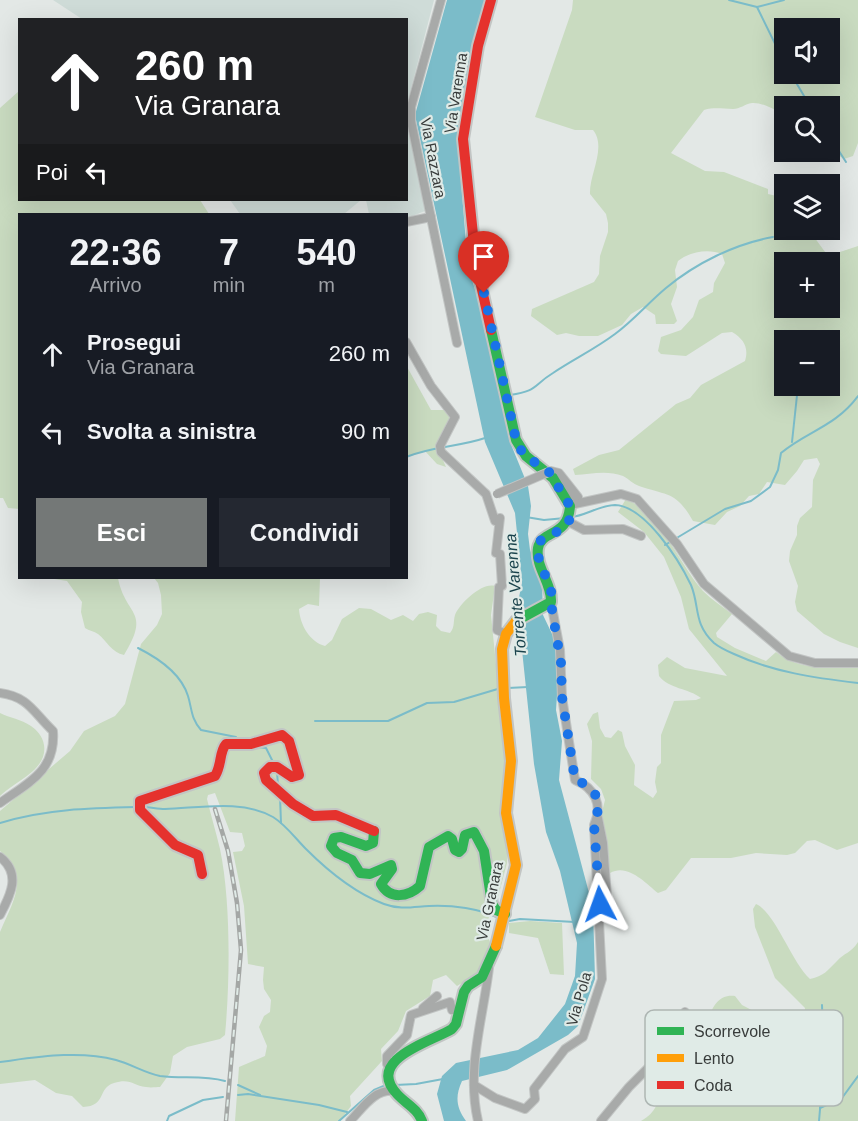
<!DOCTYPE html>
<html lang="it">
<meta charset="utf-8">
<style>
body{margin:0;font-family:Arial,sans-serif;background:#242831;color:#f1f3f6;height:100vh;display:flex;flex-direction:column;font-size:22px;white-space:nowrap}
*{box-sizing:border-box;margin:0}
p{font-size:20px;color:#9ea1a6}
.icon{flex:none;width:33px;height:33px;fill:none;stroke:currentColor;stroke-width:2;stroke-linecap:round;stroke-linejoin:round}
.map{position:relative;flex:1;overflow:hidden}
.side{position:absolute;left:18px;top:213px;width:390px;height:366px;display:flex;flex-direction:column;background:#171b24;border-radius:0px;box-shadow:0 6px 24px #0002}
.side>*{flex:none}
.hud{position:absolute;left:18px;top:18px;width:390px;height:183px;border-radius:0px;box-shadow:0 6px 24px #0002;background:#202124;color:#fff;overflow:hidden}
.tools{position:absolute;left:774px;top:18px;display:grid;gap:12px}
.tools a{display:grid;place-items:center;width:66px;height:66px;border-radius:0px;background:#171b24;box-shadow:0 6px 24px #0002;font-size:30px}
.pin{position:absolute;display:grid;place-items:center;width:51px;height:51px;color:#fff;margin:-62px -26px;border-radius:50% 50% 50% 0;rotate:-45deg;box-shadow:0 0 6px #0007}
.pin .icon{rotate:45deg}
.me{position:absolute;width:66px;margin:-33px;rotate:356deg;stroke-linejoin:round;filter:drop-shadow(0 0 4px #0008)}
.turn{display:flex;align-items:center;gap:21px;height:126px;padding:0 18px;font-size:27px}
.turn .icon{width:78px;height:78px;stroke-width:2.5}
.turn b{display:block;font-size:42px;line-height:51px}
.then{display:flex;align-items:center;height:57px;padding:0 18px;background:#0003;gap:12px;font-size:22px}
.eta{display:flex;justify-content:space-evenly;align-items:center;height:102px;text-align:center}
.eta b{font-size:36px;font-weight:800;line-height:42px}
.primary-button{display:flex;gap:12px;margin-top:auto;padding:12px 18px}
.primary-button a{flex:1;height:69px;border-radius:0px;background:#747877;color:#fff;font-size:24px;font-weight:800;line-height:69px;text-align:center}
.primary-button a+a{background:#242831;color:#f1f3f6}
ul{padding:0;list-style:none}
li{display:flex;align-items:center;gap:18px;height:78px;padding:0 18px}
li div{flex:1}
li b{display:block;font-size:22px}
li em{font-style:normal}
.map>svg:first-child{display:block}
</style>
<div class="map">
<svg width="858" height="1121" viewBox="0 0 858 1121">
<rect width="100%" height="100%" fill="#e3e8e6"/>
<g fill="#cfdcd8">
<path d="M53 0H434L407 104 406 20 82 19Z"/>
<path d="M407 124 425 211 407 218 406 214H369L366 200H406Z"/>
<path d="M230 200H361L344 214H240Z"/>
</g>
<g fill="#c9dbc0" fill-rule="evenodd">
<path d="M573 0H858V143L853 156 844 159 830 150V106H784V115C776 110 762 102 752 103 745 104 740 109 733 109 722 109 715 107 704 110L671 153 705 171 724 172 768 189V194L781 197 784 202V230H809L828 256 858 246V648L840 642 824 634 797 611 795 602 798 586 789 561 790 551 797 535V526L800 518 812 507 813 480 820 464 817 458 804 460 797 471 785 485 767 482 759 494 749 496 740 506 727 512 715 525 693 521C676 491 668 496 639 486 633 484 629 479 623 476 607 470 591 474 575 475L573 469 599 455 619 450 676 404 690 398 701 385 745 361C749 348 744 339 732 332L722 333 686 356 661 354 658 351 661 337 681 330 693 317 699 300 713 292 714 283 725 263 722 254C708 248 689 252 678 261L675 270 677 287 671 304 677 321 674 324H656L655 315 643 307 631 314 622 325 598 336H579L566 333 557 335 531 316 532 309 594 282 599 274 600 256 608 232V223L606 214 590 194C589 175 607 147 593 130H575L535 117 572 10ZM784 28H830V74H784ZM784 262H830V308H784ZM784 340H830V386H784Z"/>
<path d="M19 91 20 200H200L209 214H20V509L8 508 3 498H0V108Z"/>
<path d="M406 365 431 410H445L451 419C435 443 435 441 446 467L437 464 425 451 407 457Z"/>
<path d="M626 499C663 516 678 563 703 591 712 600 723 607 732 614L716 633 717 637 735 648 766 661 776 652C800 671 828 667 858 668V843L837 850 815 840 807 841 795 853 787 855 756 853 731 858H691L666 890 658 893C645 883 628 863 610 873L601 816 605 800 601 789 591 779 592 741 587 724 593 714 598 712 600 728 605 737 611 738 618 730 622 732 625 746 635 765 634 785 653 798 657 792 655 782 657 767 661 763V735L674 701 696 700 701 698C688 688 669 689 659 676L658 665 667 657 685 668 727 676 689 629 681 597 664 557 644 532 618 512Z"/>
<path d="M48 578H118C125 616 152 610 124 655 112 653 107 641 98 634 94 631 89 631 85 628L81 612 82 602 67 581Z"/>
<path d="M154 578H320L319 606 308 604 299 609C300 625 310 642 325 646L332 640 342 619 359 608 371 609 391 620 403 615 413 621 419 614 428 612 437 615 436 626 441 631 450 633C455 627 453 622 455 615 460 603 482 582 495 586L491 615 504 744V774L500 809 508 848 507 863 497 901 490 912 486 931 490 942 485 960 478 973 457 986 446 975 433 980 430 996 406 1011 398 1031 381 1049 382 1061 350 1096 351 1106 340 1121H235L239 1067 265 1056 267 1046 259 1027 264 1016 270 1012 271 1000 264 989 263 980 264 967 248 964 244 906 233 852 242 851 245 846 242 833 230 832 215 793 208 795 207 799C211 816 216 832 220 849 231 901 230 982 225 1035L220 1039 187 1047 173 1056 170 1073 160 1087C156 1087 151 1088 146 1087 133 1086 131 1078 114 1083 97 1088 107 1106 83 1107L72 1096 56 1093 35 1080 0 1084V932C13 900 30 880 0 851V811L70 751 84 731 115 716 125 704 141 644 157 625 162 614 161 595 158 583Z"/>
<path d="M0 713C10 718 21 719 31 726 37 730 43 737 44 745 48 770 15 781 0 796Z"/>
<path d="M756 904C775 912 791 961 810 979 824 976 827 971 837 961 844 953 851 953 858 942V1121H641C668 1105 653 1091 661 1067 672 1055 690 1061 700 1042 709 1026 709 993 735 996L742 1005 786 1028H793L803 1021 805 1008 775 978 755 927 753 909Z"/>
<path d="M530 921 562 923 564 975 550 974 538 938 509 933V923Z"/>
</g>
<path fill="#7bbcc9" d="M447 0H485L475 35 457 131 468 268 484 316 510 442 528 486 531 506 528 534 530 550 542 581 543 615 553 636 559 665 556 710 562 741 559 780 593 908 595 979 578 1026 568 1035 507 1070 462 1081C455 1096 456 1108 466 1121H444L437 1094 442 1076 456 1063 518 1050 538 1038 565 1004 575 976 577 943 560 871 546 832 534 764 520 631 519 597 522 583 515 513 485 442 415 115Z"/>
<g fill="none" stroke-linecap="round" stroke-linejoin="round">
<g stroke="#7bbcc9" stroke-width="2">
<path d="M729 0 757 7 784 62"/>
<path d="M757 7 784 0"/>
<path d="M791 74 810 106"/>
<path d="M830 137 846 162"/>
<path d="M510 395C538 391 532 386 553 373 574 359 595 349 615 334 634 320 648 303 666 288 696 263 735 244 773 237"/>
<path d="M792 442 798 386"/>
<path d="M406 457C432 446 459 447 485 438"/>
<path d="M526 517 544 520 565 518"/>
<path d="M571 517C585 516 600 505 615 505 645 506 679 560 691 585 700 607 693 623 714 643 720 648 727 651 734 654 773 672 815 678 858 683"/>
<path d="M665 545 725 509 751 501 770 487 778 470 781 453C807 431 835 427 858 396"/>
<path d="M138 648C158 658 181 673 188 696 192 709 191 719 201 730L236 737 237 740"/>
<path d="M507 688 528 687"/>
<path d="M315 721H388L427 703 454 702 501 688"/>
<path d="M257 747 266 748 274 764"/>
<path d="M277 772 278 785"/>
<path d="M280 796 281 823"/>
<path d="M142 807C150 807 157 809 165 809 199 808 242 799 273 817 286 825 296 839 306 849 328 871 355 893 384 904 400 910 412 907 429 906 451 905 481 908 500 919"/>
<path d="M0 823C44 809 91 808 137 807"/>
<path d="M509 921 520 919 575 922"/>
<path d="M0 1062C38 1057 79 1050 116 1060 131 1064 145 1073 160 1076 182 1079 203 1075 225 1081"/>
<path d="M238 1085 260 1095"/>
<path d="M395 1085 416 1084 443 1079"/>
<path d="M238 1095 248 1094 319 1105 347 1112"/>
<path d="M820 1108 842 1098 858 1076"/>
<path d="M167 1121 169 1116 203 1100 223 1097"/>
<path d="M339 1121 374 1090 386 1085"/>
<path d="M819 1121 824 1063 822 1005"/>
</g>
<defs>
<g id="street">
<path d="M441 0 411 107V121L457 343"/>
<path d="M406 222 431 217"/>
<path d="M406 342 431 386 455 417 440 446 441 452 486 494 495 521"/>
<path d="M551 471 559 473 578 497 576 498 560 482"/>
<path d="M570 505 621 494 637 499 677 544 704 584 789 656 815 663H858"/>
<path d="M500 518 496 553 500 554 502 586 499 587 497 630 506 634"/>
<path d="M569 522 584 530 623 529 641 536"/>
<path d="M0 693C29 697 33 712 53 731 56 771 28 783 0 803"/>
<path d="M598 818 603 843 607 897"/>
<path d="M0 857C22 874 10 896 0 915"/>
<path d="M423 1008 437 996"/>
<path d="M390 1068 387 1064V1056L407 1035 411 1015 450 1002 452 1010"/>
<path d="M474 1085 495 1098 525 1109 535 1099 534 1089 565 1049 583 1037 602 979 594 825C603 805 595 788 575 780L562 697 560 650 551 602"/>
<path d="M350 1121C363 1108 374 1089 394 1091"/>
<path d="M478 1121C466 1069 483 1019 489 968"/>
<path d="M601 1121 629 1087 658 1058 685 1012"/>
</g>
<g id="fast">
<path d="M491 330 516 440 526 456 553 478 570 506C568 538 542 529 538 548 535 567 552 583 551 602L516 621"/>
<path d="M374 831 373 843 366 846 341 837 334 838 331 846 337 853 352 860 360 873 370 874 391 865 392 869 381 884C390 900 408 897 420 886L429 847 448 836 452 839 455 850 459 852 462 849 465 835 474 832 484 851 492 904 496 910 505 914"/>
<path d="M422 1121C417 1108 406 1104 397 1094 365 1059 431 1042 452 1029L456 1024 464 992 468 986 482 977 496 946"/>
</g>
<path id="slow" d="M496 946 516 865 506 813 511 761 504 698 502 649 506 634 516 621"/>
<g id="jam">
<path d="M491 0 478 46 463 139 476 263 491 330"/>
<path d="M202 874 198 855 175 845 140 810V801L215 776C222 765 219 752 226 744H251L282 735 289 741 299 775 292 777 277 767H270L264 773 266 780 293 804 313 816 336 815 374 831"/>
</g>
</defs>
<use href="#street" stroke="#c2c5c4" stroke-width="10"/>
<use href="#fast" stroke="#c2c5c4" stroke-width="14"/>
<use href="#slow" stroke="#c2c5c4" stroke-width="14"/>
<use href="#jam" stroke="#c2c5c4" stroke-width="14"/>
<use href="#street" stroke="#a8aaa9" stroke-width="8"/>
<use href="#fast" stroke="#30b455" stroke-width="10"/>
<use href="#slow" stroke="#ff9f0a" stroke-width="10"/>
<use href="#jam" stroke="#e5322d" stroke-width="10"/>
<defs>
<path id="rail" d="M215 809 228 851 237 903 241 950 226 1121"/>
</defs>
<use href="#rail" stroke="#a4a7a5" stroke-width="4.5"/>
<use href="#rail" stroke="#e0ebe7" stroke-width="2" stroke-dasharray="7" stroke-linecap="butt"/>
<defs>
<path id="street-bridge" d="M497 494 551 471"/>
</defs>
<use href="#street-bridge" stroke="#c2c5c4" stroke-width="10" stroke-linecap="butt"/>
<use href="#street-bridge" stroke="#a8aaa9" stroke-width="8"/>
</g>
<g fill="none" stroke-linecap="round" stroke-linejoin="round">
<path stroke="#1a73e8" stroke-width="10" stroke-dasharray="0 18" d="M484 293 516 440 523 454 549 472 570 506 569 522 564 528 540 541 538 556 552 594V610L561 663 562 697 575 780 585 784 595 794 599 806 594 825 600 904"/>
</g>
<g text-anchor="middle" stroke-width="4.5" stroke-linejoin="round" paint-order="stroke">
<g font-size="15" fill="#383c3b" stroke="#e0ebe7">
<text transform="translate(456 93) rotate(-81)" y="5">Via Varenna</text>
<text transform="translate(433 158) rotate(79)" y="5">Via Razzara</text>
<text transform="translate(490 901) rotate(-78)" y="5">Via Granara</text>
<text transform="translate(579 999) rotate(-74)" y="5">Via Pola</text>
</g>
<g font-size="16" font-style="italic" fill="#1a434c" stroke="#e0ebe7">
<text transform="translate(515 595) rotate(-95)" y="6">Torrente Varenna</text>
</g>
</g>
<rect x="645" y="1010" width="198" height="96" rx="9" fill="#e0ebe7" stroke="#aeb6b3" stroke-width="1.5"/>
<rect x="657" y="1027" width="27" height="8" fill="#30b455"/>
<rect x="657" y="1054" width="27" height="8" fill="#ff9f0a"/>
<rect x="657" y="1081" width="27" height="8" fill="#e5322d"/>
<g font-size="16" fill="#383c3b">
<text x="694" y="1037">Scorrevole</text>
<text x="694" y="1064">Lento</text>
<text x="694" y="1091">Coda</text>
</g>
</svg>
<div class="tools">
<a><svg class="icon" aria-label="sound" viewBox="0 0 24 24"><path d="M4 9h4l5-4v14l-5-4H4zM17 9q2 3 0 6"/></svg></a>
<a><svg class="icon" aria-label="search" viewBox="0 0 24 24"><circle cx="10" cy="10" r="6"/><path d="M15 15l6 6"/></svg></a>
<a><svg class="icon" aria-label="layers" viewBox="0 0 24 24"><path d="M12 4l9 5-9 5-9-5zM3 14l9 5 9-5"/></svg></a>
<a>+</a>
<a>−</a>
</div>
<div class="pin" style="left:484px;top:293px;background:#d93025"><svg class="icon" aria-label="arrive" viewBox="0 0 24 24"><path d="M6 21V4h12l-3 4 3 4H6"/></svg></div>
<svg class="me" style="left:600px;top:904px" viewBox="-20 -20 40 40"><path d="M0-17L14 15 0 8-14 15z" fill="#1a73e8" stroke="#fff" stroke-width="4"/></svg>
<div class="hud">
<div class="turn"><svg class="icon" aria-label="ahead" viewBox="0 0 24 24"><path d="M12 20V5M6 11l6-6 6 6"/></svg><div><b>260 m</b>Via Granara</div></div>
<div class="then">Poi<svg class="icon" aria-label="left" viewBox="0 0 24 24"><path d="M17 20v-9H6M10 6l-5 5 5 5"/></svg></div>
</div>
<section class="side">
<div class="eta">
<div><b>22:36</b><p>Arrivo</p></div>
<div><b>7</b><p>min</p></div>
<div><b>540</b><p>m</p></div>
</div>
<ul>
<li><svg class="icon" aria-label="ahead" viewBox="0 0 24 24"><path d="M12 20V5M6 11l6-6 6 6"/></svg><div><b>Prosegui</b><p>Via Granara</p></div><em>260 m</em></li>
<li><svg class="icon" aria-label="left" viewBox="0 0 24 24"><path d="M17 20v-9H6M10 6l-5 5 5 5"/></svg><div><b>Svolta a sinistra</b></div><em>90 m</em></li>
</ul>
<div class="primary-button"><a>Esci</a><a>Condividi</a></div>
</section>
</div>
